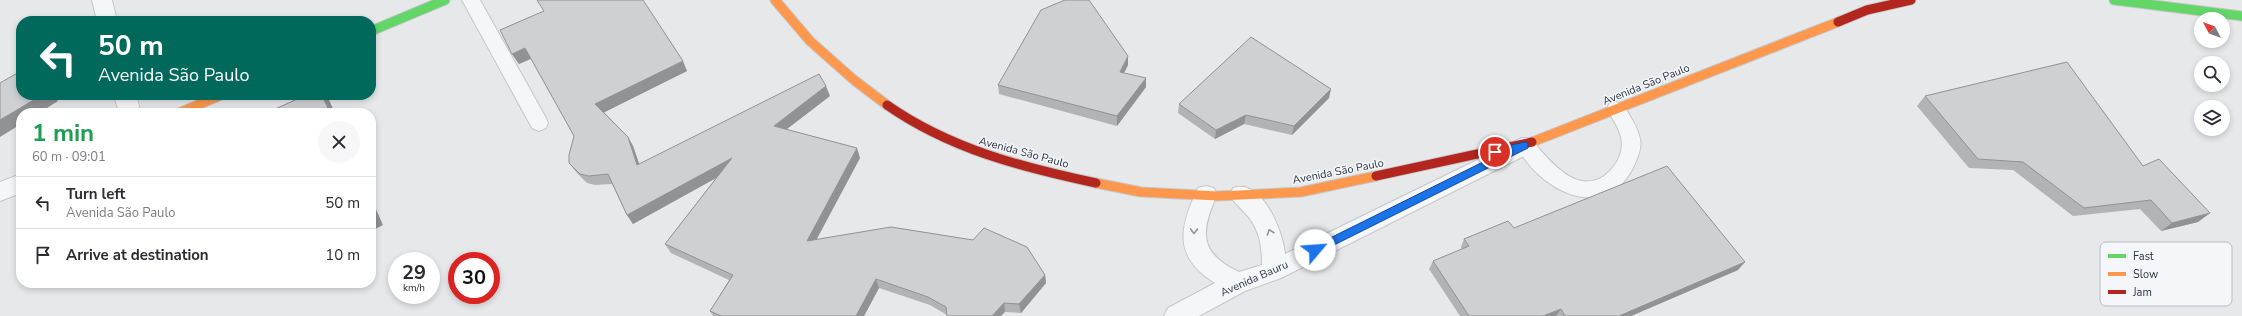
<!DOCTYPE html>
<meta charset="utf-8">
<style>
body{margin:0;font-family:"Nunito Sans",sans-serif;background:#f7f7f7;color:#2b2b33;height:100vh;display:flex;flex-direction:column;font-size:15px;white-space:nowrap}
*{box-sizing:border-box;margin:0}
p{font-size:13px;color:#7c7c81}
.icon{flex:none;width:22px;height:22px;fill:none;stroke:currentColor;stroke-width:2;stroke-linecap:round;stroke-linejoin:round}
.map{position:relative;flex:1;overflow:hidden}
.sheet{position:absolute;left:16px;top:108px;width:360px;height:180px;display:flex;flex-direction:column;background:#fff;border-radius:16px;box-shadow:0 2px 6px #0003}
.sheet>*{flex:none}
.guide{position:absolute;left:16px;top:16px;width:360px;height:84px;border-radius:16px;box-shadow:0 2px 6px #0003;background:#00695c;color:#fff;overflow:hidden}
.needle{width:26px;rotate:311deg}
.tools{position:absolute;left:2194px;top:12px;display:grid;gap:8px}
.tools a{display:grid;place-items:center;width:36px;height:36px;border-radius:50%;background:#fff;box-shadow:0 2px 6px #0003;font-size:20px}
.speed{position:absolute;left:388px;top:252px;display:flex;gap:8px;font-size:20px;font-weight:700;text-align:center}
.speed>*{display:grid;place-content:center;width:52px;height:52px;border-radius:50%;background:#fff;box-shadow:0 2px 6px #0003;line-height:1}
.speed small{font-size:10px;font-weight:400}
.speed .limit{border:6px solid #d22;background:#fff;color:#111}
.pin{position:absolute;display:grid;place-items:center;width:34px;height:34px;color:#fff;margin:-17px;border:2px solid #fff;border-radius:50%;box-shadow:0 1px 4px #0007}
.me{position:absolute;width:44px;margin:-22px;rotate:63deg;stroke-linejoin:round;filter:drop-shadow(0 0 3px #0008)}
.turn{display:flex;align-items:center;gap:14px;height:84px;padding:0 16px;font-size:18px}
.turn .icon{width:52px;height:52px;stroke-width:2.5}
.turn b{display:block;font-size:28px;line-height:34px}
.round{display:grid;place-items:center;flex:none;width:42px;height:42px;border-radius:21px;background:#f7f7f7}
.overview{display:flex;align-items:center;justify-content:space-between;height:68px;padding:0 16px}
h1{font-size:24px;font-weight:700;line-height:30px;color:#1e9e55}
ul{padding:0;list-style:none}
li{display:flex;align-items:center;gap:12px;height:52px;padding:0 16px;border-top:1px solid #e1e1e2}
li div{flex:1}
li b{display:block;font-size:15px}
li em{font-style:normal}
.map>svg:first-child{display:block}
</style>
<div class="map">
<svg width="2242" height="316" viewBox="0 0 2242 316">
<rect width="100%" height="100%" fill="#e6e8ea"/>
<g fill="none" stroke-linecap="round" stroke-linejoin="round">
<defs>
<g id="lane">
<path d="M462 0H480L546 118 548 123 546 128 539 131 532 128Z"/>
<path d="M1616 102 1623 104C1629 115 1638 127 1640 139 1642 149 1637 159 1633 168 1603 226 1537 188 1516 145L1518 140C1523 138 1525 137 1530 139 1535 141 1538 148 1542 152 1557 169 1580 192 1604 176 1612 170 1619 161 1621 151 1625 135 1614 122 1607 109L1609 104Z"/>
</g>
<g id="street">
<path d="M92 0H112L117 21H97Z"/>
<path d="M114 95H136L141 113H119Z"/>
<path d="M1522 138 1530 141 1533 147 1530 153 1281 278 1245 291 1199 316H1164L1168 308 1215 283C1173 257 1179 228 1198 188L1206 186 1214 188 1217 195C1200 232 1199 253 1239 272L1262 265C1262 244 1259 227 1244 212 1239 206 1233 202 1230 195L1233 188C1262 178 1283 231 1285 254Z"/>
<path d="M21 174V193L0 201V182Z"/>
</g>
<g id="fast">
<path d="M2114 0 2242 16"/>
<path d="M371 31 445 0"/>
</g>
<g id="slow">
<path d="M775 0 810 41 854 80 887 105"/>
<path d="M179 113 221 95"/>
<path d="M1532 142 1838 22"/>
<path d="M1096 183 1141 192 1218 196 1301 192 1376 176"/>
</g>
<g id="jam">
<path d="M1838 22 1867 10 1911 0"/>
<path d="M887 105C950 149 1021 167 1096 183"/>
<path d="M1376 176 1532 142"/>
</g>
</defs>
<use href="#lane" stroke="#c4c6c8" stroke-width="2"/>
<use href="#street" stroke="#c4c6c8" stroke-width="2"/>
<use href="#fast" stroke="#c4c6c8" stroke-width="11"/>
<use href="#slow" stroke="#c4c6c8" stroke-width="11"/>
<use href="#jam" stroke="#c4c6c8" stroke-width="11"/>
<use href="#lane" fill="#f5f6f7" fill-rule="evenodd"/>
<use href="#street" fill="#f5f6f7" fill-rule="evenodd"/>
<use href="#fast" stroke="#63d668" stroke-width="9"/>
<use href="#slow" stroke="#ff974d" stroke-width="9"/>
<use href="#jam" stroke="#b3261e" stroke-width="9"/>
</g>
<g fill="#b1b3b5">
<path d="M512 54 687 71 604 112 628 137 633 146 639 164 830 96 786 129 860 158 816 239 1045 275 1046 283 1021 313 1005 312 947 315 930 305 879 288 864 316H713L710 311 729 280 671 253 665 244 716 178 633 224 627 215 612 184 595 185 587 183 576 172 569 163 574 136 531 59 519 64Z"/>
<path d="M1128 65 1124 73 1146 87 1117 126 999 94 998 85Z"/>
<path d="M1925 96 2143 166 2210 213 2198 222 2161 231 2140 209 2073 216 2013 170 1969 168 1917 106Z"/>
<path d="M1329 98 1292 135 1244 124 1215 139 1178 113 1179 104Z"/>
<path d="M1514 228 1738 270 1631 316H1460L1429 269 1433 261 1462 249 1461 247 1464 239Z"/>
</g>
<g fill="#909294">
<path d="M525 48 532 58 519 64 512 54Z"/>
<path d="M1128 56V65L1120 81V72Z"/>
<path d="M683 61 687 71 601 114 595 104Z"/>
<path d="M1146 78V87L1117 126V116Z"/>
<path d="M826 86 830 96 778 136 774 126Z"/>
<path d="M1331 89 1329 98 1292 135 1294 126Z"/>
<path d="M42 95H53L58 101 39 113H21V124L0 137V120Z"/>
<path d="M322 95H325L329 100 335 113H330Z"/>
<path d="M1246 115 1244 124 1215 139 1216 130Z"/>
<path d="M628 137 633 146 643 175 637 165Z"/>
<path d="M857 148 860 158 811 250 807 241Z"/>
<path d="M732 158 736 167 633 224 627 215Z"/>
<path d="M371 198 383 225 371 231Z"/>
<path d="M2210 213 2198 222 2161 231 2172 223Z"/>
<path d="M1745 262 1738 270 1631 316H1619Z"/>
<path d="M1045 275 1046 283 1021 313 1019 304Z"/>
<path d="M876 279 879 288 864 316H856Z"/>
<path d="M1004 303 1005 312 1001 316H992Z"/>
<path d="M1561 309 1556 316H1543Z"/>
</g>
<g fill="#ced0d3" stroke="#909294">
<path d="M537 0H643L683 61 595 104 628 137 637 165 819 74 826 86 774 126 857 148 807 241 891 227 973 240 984 228 1027 247 1045 275 1019 304 1004 303 992 316H947L946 307 928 297 876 279 856 316H721L710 311 733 275 665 244 732 158 627 215 608 174 589 176 580 174 569 163V155L574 136 525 48 512 54 500 30 544 11Z"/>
<path d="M1065 0H1089L1128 56 1120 72 1146 78 1117 116 998 85 1041 10Z"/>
<path d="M1251 37 1331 89 1294 126 1246 115 1216 130 1179 104Z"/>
<path d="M2067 62 2143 166 2159 159 2210 213 2172 223 2151 200 2084 208 2023 162 1978 159 1925 96Z"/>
<path d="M21 71V95H42L0 120V83Z"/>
<path d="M306 95H322L330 113H274L273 110Z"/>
<path d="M1667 166 1745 262 1619 316H1565L1561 309 1543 316H1469L1433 261 1469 246 1464 239 1508 221 1514 228Z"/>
<path d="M371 210 373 215 371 216Z"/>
</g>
<defs><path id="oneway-chevron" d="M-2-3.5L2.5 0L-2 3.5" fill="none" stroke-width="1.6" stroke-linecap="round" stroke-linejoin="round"/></defs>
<g stroke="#90959e">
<use href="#oneway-chevron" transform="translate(1194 231) rotate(92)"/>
<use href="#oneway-chevron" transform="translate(1270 232) rotate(-109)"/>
</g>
<path fill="#1a73e8" stroke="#114b97" d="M1525 142 1528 143V148L1318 253H1312V247L1497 155 1492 154V149Z"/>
<g text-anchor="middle" stroke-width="3" stroke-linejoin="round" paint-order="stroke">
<g font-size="11" fill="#2b3445" stroke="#f4f6f9">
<text transform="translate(1646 84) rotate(-22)" y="4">Avenida São Paulo</text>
<text transform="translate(1024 152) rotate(15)" y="4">Avenida São Paulo</text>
<text transform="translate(1338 171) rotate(-11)" y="4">Avenida São Paulo</text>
<text transform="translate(1254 278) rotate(-24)" y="4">Avenida Bauru</text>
</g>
</g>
<rect x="2100" y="242" width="132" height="64" rx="6" fill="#f4f6f9" stroke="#b8bcc3" stroke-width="1"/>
<rect x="2108" y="254" width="18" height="4" fill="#63d668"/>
<rect x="2108" y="272" width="18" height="4" fill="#ff974d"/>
<rect x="2108" y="290" width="18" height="4" fill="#b3261e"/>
<g font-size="11" fill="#2b3445">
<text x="2133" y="260">Fast</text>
<text x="2133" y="278">Slow</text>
<text x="2133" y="296">Jam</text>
</g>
</svg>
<div class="tools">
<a><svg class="needle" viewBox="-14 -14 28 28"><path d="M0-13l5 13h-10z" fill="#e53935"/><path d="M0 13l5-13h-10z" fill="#7c7c81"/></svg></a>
<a><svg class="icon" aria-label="search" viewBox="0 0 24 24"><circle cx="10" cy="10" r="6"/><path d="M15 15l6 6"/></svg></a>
<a><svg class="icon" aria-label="layers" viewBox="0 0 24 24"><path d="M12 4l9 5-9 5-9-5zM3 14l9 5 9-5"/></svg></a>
</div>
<div class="speed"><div>29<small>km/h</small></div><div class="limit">30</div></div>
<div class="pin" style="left:1495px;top:152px;background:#d93025"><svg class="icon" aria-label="arrive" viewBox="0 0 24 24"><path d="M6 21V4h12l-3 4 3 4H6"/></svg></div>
<svg class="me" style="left:1315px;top:250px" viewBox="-20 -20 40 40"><circle r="19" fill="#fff"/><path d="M0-13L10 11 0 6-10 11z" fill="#1a73e8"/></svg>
<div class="guide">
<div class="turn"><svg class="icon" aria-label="left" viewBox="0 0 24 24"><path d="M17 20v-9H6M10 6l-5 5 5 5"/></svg><div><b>50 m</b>Avenida São Paulo</div></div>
</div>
<section class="sheet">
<div class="overview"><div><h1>1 min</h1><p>60 m · 09:01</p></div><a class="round"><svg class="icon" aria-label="close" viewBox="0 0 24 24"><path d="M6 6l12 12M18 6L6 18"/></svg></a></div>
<ul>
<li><svg class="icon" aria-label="left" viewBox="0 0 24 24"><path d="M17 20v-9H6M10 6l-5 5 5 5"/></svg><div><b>Turn left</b><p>Avenida São Paulo</p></div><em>50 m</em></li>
<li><svg class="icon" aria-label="arrive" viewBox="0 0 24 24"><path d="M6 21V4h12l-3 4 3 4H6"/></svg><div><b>Arrive at destination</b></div><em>10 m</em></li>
</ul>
</section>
</div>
